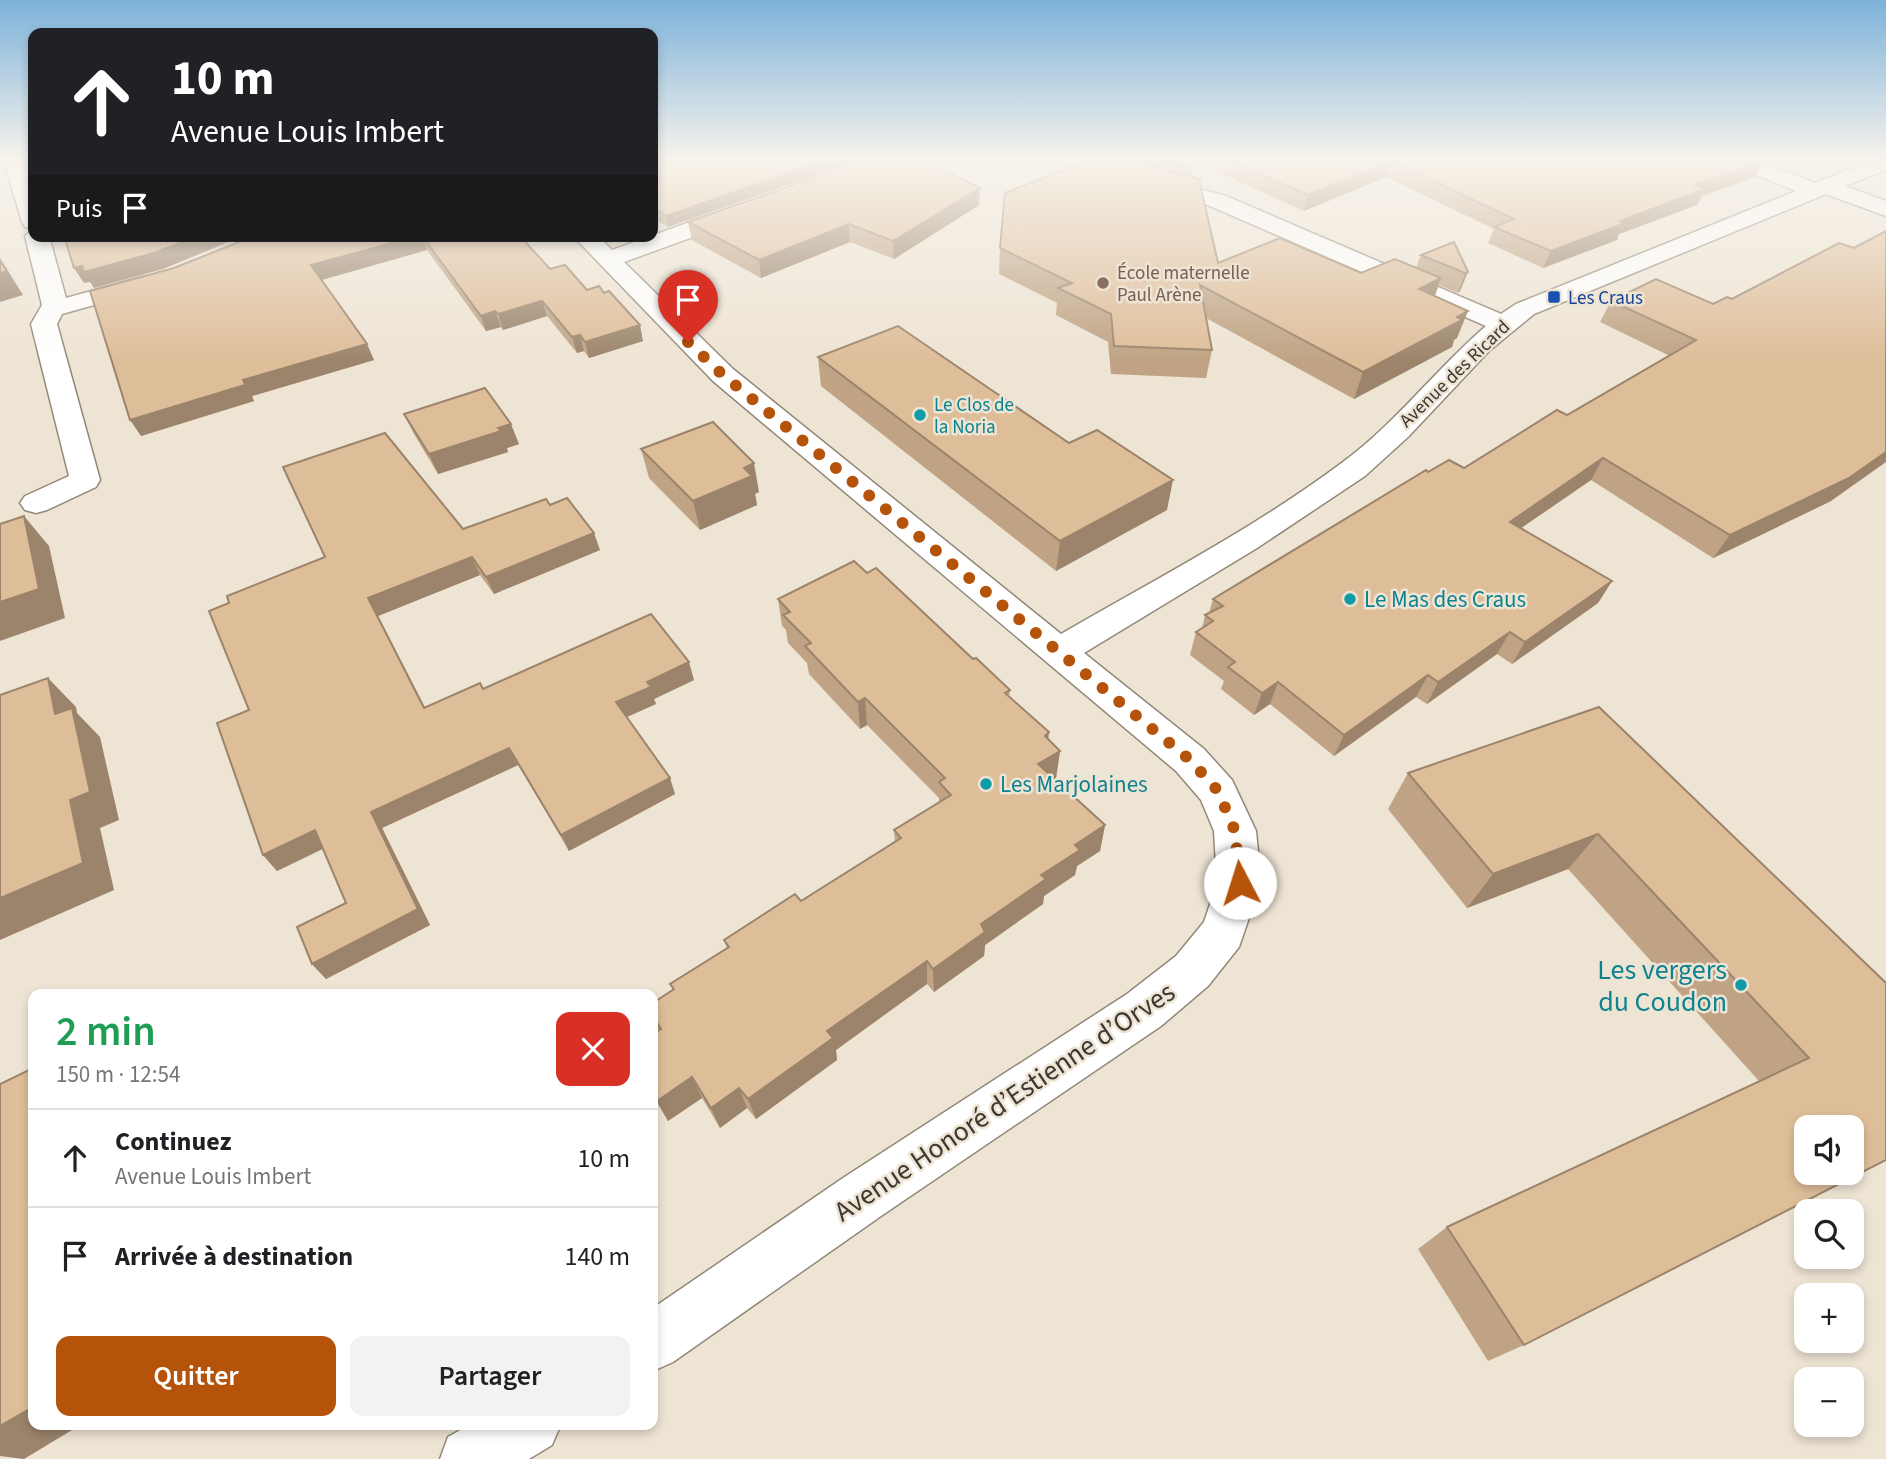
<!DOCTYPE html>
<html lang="fr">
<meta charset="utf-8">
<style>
body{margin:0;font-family:"Source Sans 3",sans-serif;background:#f2f2f2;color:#202124;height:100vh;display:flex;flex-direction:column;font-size:26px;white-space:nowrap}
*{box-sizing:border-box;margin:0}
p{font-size:23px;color:#757577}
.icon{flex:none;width:38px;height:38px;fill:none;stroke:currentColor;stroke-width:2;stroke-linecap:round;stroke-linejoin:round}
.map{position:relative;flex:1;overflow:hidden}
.details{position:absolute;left:28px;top:989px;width:630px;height:441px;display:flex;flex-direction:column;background:#fff;border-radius:14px;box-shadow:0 4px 10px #0003}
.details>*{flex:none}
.guide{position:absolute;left:28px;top:28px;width:630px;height:214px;border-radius:14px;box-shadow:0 4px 10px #0003;background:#202124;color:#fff;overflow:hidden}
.controls{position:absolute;left:1794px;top:1115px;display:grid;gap:14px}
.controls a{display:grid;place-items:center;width:70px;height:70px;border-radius:14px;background:#fff;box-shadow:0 4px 10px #0003;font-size:35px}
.pin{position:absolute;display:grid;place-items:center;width:60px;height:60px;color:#fff;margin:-72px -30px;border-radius:50% 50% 50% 0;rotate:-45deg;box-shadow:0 0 7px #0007}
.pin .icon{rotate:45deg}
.me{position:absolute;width:77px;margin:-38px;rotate:355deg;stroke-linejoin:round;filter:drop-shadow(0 0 5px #0008)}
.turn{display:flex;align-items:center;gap:24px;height:147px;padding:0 28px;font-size:32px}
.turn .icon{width:91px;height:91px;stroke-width:2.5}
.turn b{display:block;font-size:49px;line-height:60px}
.then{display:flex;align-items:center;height:66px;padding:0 28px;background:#0003;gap:14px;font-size:26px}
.round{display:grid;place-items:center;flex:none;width:74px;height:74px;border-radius:14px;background:#f2f2f2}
.overview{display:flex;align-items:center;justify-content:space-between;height:119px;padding:0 28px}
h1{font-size:42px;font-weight:600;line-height:52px;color:#1e9e55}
.primary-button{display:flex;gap:14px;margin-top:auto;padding:14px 28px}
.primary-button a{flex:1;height:80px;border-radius:14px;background:#b45309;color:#fff;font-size:28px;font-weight:600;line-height:80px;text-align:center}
.primary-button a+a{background:#f2f2f2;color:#202124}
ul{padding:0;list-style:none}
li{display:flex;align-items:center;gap:21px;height:98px;padding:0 28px;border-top:2px solid #e0e0e0}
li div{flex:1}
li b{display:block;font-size:26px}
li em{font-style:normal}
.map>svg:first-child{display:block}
</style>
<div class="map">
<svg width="1886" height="1459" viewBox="0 0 1886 1459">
<rect width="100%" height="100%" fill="#eee4d4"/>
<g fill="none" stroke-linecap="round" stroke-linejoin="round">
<defs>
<g id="minor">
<path d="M3 158H23L33 188V229L25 227 22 222Z"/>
<path d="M1049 158H1083L1226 196 1501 314 1516 304 1796 191 1725 162 1722 158H1750L1815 183 1879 158H1886V170L1845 186 1886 201V216L1826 194 1534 314 1489 351 1408 437 1365 476 1257 548 1084 653 1204 749 1232 780 1256 831 1261 883 1239 947 1208 986 1161 1026 881 1216 673 1362 653 1371V1308L843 1178 1127 994 1176 956 1204 922 1217 883 1214 831 1201 800 1176 771 713 381 573 236H598L612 250 732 207H748L751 212 748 217 624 262 733 369 1061 634C1156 579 1255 528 1343 462 1396 423 1436 369 1486 326L1210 206 1163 191 1052 162Z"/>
<path d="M33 230V236H49L66 298 142 277 151 279 154 284 151 289 62 314 57 324 100 480 96 487 47 510 36 513 25 510 20 503 25 496 69 476 31 324 42 305 25 236Z"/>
<path d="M471 1424H561L552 1445 529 1459H440L448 1437Z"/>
</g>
</defs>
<use href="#minor" stroke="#918879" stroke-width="3"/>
<use href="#minor" fill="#fff" fill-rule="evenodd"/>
</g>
<g fill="#bfa384">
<path d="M653 158H864L668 227 653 219Z"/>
<path d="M1127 158H1755V177L1702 196 1697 205 1619 234 1617 240 1543 268 1488 243 1494 229 1386 177 1304 211 1191 160 1193 168 1191 177 1218 263 1361 273 1416 268 1421 255 1468 272 1460 291 1458 293 1439 285 1435 296 1457 338 1454 340 1452 347 1354 399 1206 318 1212 350 1206 378 1111 374 1108 342 1056 315 1057 303 999 274 1000 248 1128 160Z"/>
<path d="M1756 158H1810L1782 167Z"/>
<path d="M979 205 894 259 850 242 761 278 692 240 688 222Z"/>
<path d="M254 236H520L550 269 587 290 643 341 589 358 584 351 577 353 547 316 503 330 501 327 486 331 427 250 321 280 374 360 252 396 254 401 141 436 174 268Z"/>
<path d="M1656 279 1831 501 1713 558 1591 480 1521 528 1612 581 1598 603 1512 664 1497 654 1427 704 1416 697 1334 756 1270 704 1254 715 1221 689 1224 681 1190 655 1196 632 1202 629 1205 615 1209 613 1213 599 1428 472 1464 468 1567 415 1670 356 1600 322 1611 301Z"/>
<path d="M818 357 1167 510 1056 571 821 386Z"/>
<path d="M404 414 519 444 507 448 508 452 438 474 414 434Z"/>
<path d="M641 449 759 492 755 494 757 505 700 530 649 478Z"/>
<path d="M550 505 600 550 494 594 480 575 378 616 425 707 483 689 694 680 654 699 656 704 627 717 675 794 569 851 518 765 382 828 430 925 326 979 312 964 346 903 323 849 277 871 263 855 249 710 463 529Z"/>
<path d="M867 573 1010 690 1009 696 1060 751 1056 778 1055 779 1105 825 1100 851 1077 866 1075 875 1044 896 1043 904 985 945 984 956 934 992 927 984 836 1050 837 1060 756 1119 747 1108 720 1128 702 1098 668 1121 653 1096V1034L658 1030 653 1019V1003L673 990 670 984 727 948 724 940 801 901 895 842 894 830 939 803V798L867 725 860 729 809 674 807 663 788 643 786 630 782 626 778 599Z"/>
<path d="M1599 707 1886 983 1524 1345 1488 1361 1418 1249 1447 1227 1759 1081 1568 869 1467 908 1388 809 1408 773Z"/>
</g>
<g fill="#9b846b">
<path d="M832 158H864L668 227 666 216Z"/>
<path d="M1788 158H1810L1782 167Z"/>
<path d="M1391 161 1386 177 1304 211 1308 195Z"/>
<path d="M1764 161 1755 177 1702 196 1697 205 1619 234 1617 240 1543 268 1551 251 1695 185Z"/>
<path d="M980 188 979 205 894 259 893 241Z"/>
<path d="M849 224 850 242 761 278 759 260Z"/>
<path d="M198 236H243L163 269 94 288 90 282 84 283 74 268Z"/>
<path d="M418 236H422L427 250 318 281 311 265Z"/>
<path d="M0 258 23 295 0 302Z"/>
<path d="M1468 272 1460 291 1458 293 1465 273Z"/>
<path d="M1441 278 1431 305 1419 289Z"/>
<path d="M542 301 547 316 503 330 498 314Z"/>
<path d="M495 311 501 327 486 331 481 316Z"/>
<path d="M1468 311 1457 338 1454 340 1452 347 1354 399 1363 372Z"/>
<path d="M640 325 643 341 589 358 585 342Z"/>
<path d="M580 335 584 351 577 353 572 337Z"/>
<path d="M367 344 374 360 252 396 254 401 141 436 130 420 243 380Z"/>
<path d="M511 424 519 444 507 448 508 452 438 474 429 454Z"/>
<path d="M1886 452V462L1831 501 1713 558 1730 535Z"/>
<path d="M1603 458 1591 480 1498 544 1510 522Z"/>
<path d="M754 463 759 492 755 494 757 505 700 530 693 501 744 468Z"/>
<path d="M1173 480 1167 510 1056 571 1060 541Z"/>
<path d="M24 516 49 546 65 618 0 641V602Z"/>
<path d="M594 533 600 550 494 594 486 577Z"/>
<path d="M472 557 480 575 378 616 433 725 424 708 368 598Z"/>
<path d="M1612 581 1598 603 1512 664 1525 642Z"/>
<path d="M1510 632 1497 654 1427 704 1438 682Z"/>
<path d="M689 662 694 680 654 699 656 704 622 719 616 702 647 682Z"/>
<path d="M1428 675 1416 697 1334 756 1344 735Z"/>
<path d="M48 678 76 707 77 713 100 737 119 820 100 828 114 890 0 940V898L55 714Z"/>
<path d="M1278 682 1270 704 1254 715 1262 693Z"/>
<path d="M865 698 867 725 860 729 858 702Z"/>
<path d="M1049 732 1046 759 1060 751 1056 778 1035 791 1038 764 1045 736Z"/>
<path d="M509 748 518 765 382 828 430 925 326 979 312 964 418 909 371 812Z"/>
<path d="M670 778 675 794 569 851 561 835Z"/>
<path d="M1105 825 1100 851 1077 866 1075 875 1044 896 1043 904 985 945 984 956 934 992 933 969 981 924 1041 875 1075 845Z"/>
<path d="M315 830 328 846 277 871 263 855Z"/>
<path d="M1598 834 1568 869 1467 908 1493 874Z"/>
<path d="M927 961V984L836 1050 837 1060 756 1119 748 1099 827 1031Z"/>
<path d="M692 1077 702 1098 668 1121 657 1101Z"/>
<path d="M739 1088 747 1108 720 1128 711 1108Z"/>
<path d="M33 1407V1424H82L24 1459 0 1456V1426Z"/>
</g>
<g fill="#debd99" stroke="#9b846b" stroke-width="2" fill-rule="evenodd">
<path d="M653 158H832L666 216 653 208Z"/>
<path d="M870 158H918L980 188 893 241 849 224 759 260 688 222Z"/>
<path d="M1094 158H1121L1199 179 1218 263 1280 238 1361 273 1395 259 1441 278 1419 289 1468 311 1457 317 1462 320 1363 372 1200 285 1212 350 1114 346 1111 314 1058 288 1072 283 1000 248 1005 193Z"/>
<path d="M1153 158H1191L1193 168Z"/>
<path d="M1224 158H1755L1764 161 1695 185 1705 189 1620 221 1625 223 1551 251 1494 227 1514 219 1391 161 1308 195Z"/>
<path d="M1886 231V452L1849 478 1730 535 1603 458 1510 522 1612 581 1525 642 1510 632 1438 682 1428 675 1344 735 1278 682 1262 693 1228 667 1235 662 1196 632 1213 621 1205 615 1223 606 1213 599 1426 470 1428 472 1449 460 1464 468 1557 410 1567 415 1696 340 1611 301 1656 279 1713 304 1727 297 1732 299 1839 243 1854 248Z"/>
<path d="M64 236H198L154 253 84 272 82 266 74 268Z"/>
<path d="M254 236H418L311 265 367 344 243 380 245 385 130 420 90 291 174 268Z"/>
<path d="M422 236H520L550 269 565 265 587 290 599 286 604 293 609 291 640 325 585 342 580 335 572 337 542 301 498 314 495 311 481 316Z"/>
<path d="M1454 242 1468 272 1465 273 1421 255Z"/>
<path d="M0 261 7 271 0 273Z"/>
<path d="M898 326 1069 443 1097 430 1173 480 1060 541 818 357Z"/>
<path d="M485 388 511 424 498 428 501 431 429 454 404 414Z"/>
<path d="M713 422 754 463 744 468 752 476 693 501 641 449Z"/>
<path d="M385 433 463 529 546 499 550 505 567 498 594 533 486 577 472 557 368 598 424 708 480 683 483 689 651 614 689 662 647 682 651 687 616 702 670 778 561 835 509 748 371 812 418 909 312 964 297 927 346 903 315 830 263 855 217 723 249 710 209 611 229 603 227 596 325 557 283 467Z"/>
<path d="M24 516 39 589 0 602V524Z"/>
<path d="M854 561 867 573 876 568 973 659 976 658 1010 690 1005 693 1049 732 1045 736 1060 751 1038 764 1105 825 1075 845 1080 850 1041 875 1046 879 981 924 985 932 933 969 927 961 827 1031 833 1038 748 1099 739 1088 711 1108 692 1077 657 1101 653 1094V1034L661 1029 653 1016V1003L674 989 670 984 729 947 724 940 795 894 801 901 901 838 894 830 951 795 939 782 945 778 865 698 858 702 805 646 811 643 783 615 790 612 778 599Z"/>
<path d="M48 678 55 714 72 708 90 792 70 800 83 863 0 898V695Z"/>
<path d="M1599 707 1886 983V1160L1524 1345 1447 1227 1809 1058 1598 834 1493 874 1408 773ZM1806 1127H1852V1172H1806Z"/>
<path d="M33 1068V1407L0 1426V1084Z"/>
</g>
<linearGradient id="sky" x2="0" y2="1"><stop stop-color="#7db2da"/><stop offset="0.44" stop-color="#f7f3ec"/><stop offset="1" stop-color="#f7f3ec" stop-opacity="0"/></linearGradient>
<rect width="1886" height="362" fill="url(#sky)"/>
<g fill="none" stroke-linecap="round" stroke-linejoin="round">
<path stroke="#b45309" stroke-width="12" stroke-dasharray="0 21.6" d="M688 342 723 375 1190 760 1218 791 1235 831 1240 883"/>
</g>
<circle fill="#8d6e63" stroke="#eee4d4" stroke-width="2.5" cx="1103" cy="283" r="7"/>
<rect fill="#1a4fb4" stroke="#eee4d4" stroke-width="2.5" x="1547" y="290" width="14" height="14" rx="3.5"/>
<g fill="#0f9aa8" stroke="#eee4d4" stroke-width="2.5">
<circle cx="920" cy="415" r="7"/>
<circle cx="1350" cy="599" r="7"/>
<circle cx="986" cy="784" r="7"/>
<circle cx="1741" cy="985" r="7"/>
</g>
<g text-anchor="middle" stroke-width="5" stroke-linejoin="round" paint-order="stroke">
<g font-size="19" fill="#785e54" stroke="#eee4d4" text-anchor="start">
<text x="1117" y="279">École maternelle<tspan x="1117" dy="22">Paul Arène</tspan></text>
</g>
<g font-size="19" fill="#164399" stroke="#eee4d4" text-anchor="start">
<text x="1568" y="304">Les Craus</text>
</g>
<g font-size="19" fill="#3c3832" stroke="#eee4d4">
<text transform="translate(1454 373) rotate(-44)" y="7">Avenue des Ricard</text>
</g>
<g font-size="19" fill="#0d838f" stroke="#eee4d4" text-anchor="start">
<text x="934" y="411">Le Clos de<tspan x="934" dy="22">la Noria</tspan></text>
</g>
<g font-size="23" fill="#0d838f" stroke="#eee4d4" text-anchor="start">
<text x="1364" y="607">Le Mas des Craus</text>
<text x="1000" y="792">Les Marjolaines</text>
</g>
<g font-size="28" fill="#0d838f" stroke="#eee4d4" text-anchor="end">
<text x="1727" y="979">Les vergers<tspan x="1727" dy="32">du Coudon</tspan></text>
</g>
<g font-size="28" fill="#3c3832" stroke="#eee4d4">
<text transform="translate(1004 1101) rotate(-34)" y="10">Avenue Honoré d’Estienne d’Orves</text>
</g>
</g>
</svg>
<div class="controls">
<a><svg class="icon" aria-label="sound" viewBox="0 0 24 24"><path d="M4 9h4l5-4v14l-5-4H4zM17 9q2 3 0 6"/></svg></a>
<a><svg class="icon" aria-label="search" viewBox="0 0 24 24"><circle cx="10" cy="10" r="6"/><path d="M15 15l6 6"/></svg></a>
<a>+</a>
<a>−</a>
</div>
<div class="pin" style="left:688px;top:342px;background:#d93025"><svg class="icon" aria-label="arrive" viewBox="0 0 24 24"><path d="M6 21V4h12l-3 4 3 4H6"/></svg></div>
<svg class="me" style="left:1240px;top:883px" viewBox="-20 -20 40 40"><circle r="19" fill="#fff"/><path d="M0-13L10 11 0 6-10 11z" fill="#b45309"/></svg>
<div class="guide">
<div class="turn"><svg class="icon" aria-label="ahead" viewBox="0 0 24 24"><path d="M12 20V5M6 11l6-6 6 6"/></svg><div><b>10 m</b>Avenue Louis Imbert</div></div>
<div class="then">Puis<svg class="icon" aria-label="arrive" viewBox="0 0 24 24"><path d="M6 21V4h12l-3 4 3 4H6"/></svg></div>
</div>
<section class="details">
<div class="overview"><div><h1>2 min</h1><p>150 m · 12:54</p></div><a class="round" style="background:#d93025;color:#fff"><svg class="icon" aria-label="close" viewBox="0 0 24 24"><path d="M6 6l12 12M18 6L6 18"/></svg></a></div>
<ul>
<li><svg class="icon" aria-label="ahead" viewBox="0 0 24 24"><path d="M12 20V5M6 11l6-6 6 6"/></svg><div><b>Continuez</b><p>Avenue Louis Imbert</p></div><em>10 m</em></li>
<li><svg class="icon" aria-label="arrive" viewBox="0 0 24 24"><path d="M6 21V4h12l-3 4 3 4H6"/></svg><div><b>Arrivée à destination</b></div><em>140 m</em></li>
</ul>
<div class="primary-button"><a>Quitter</a><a>Partager</a></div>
</section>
</div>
